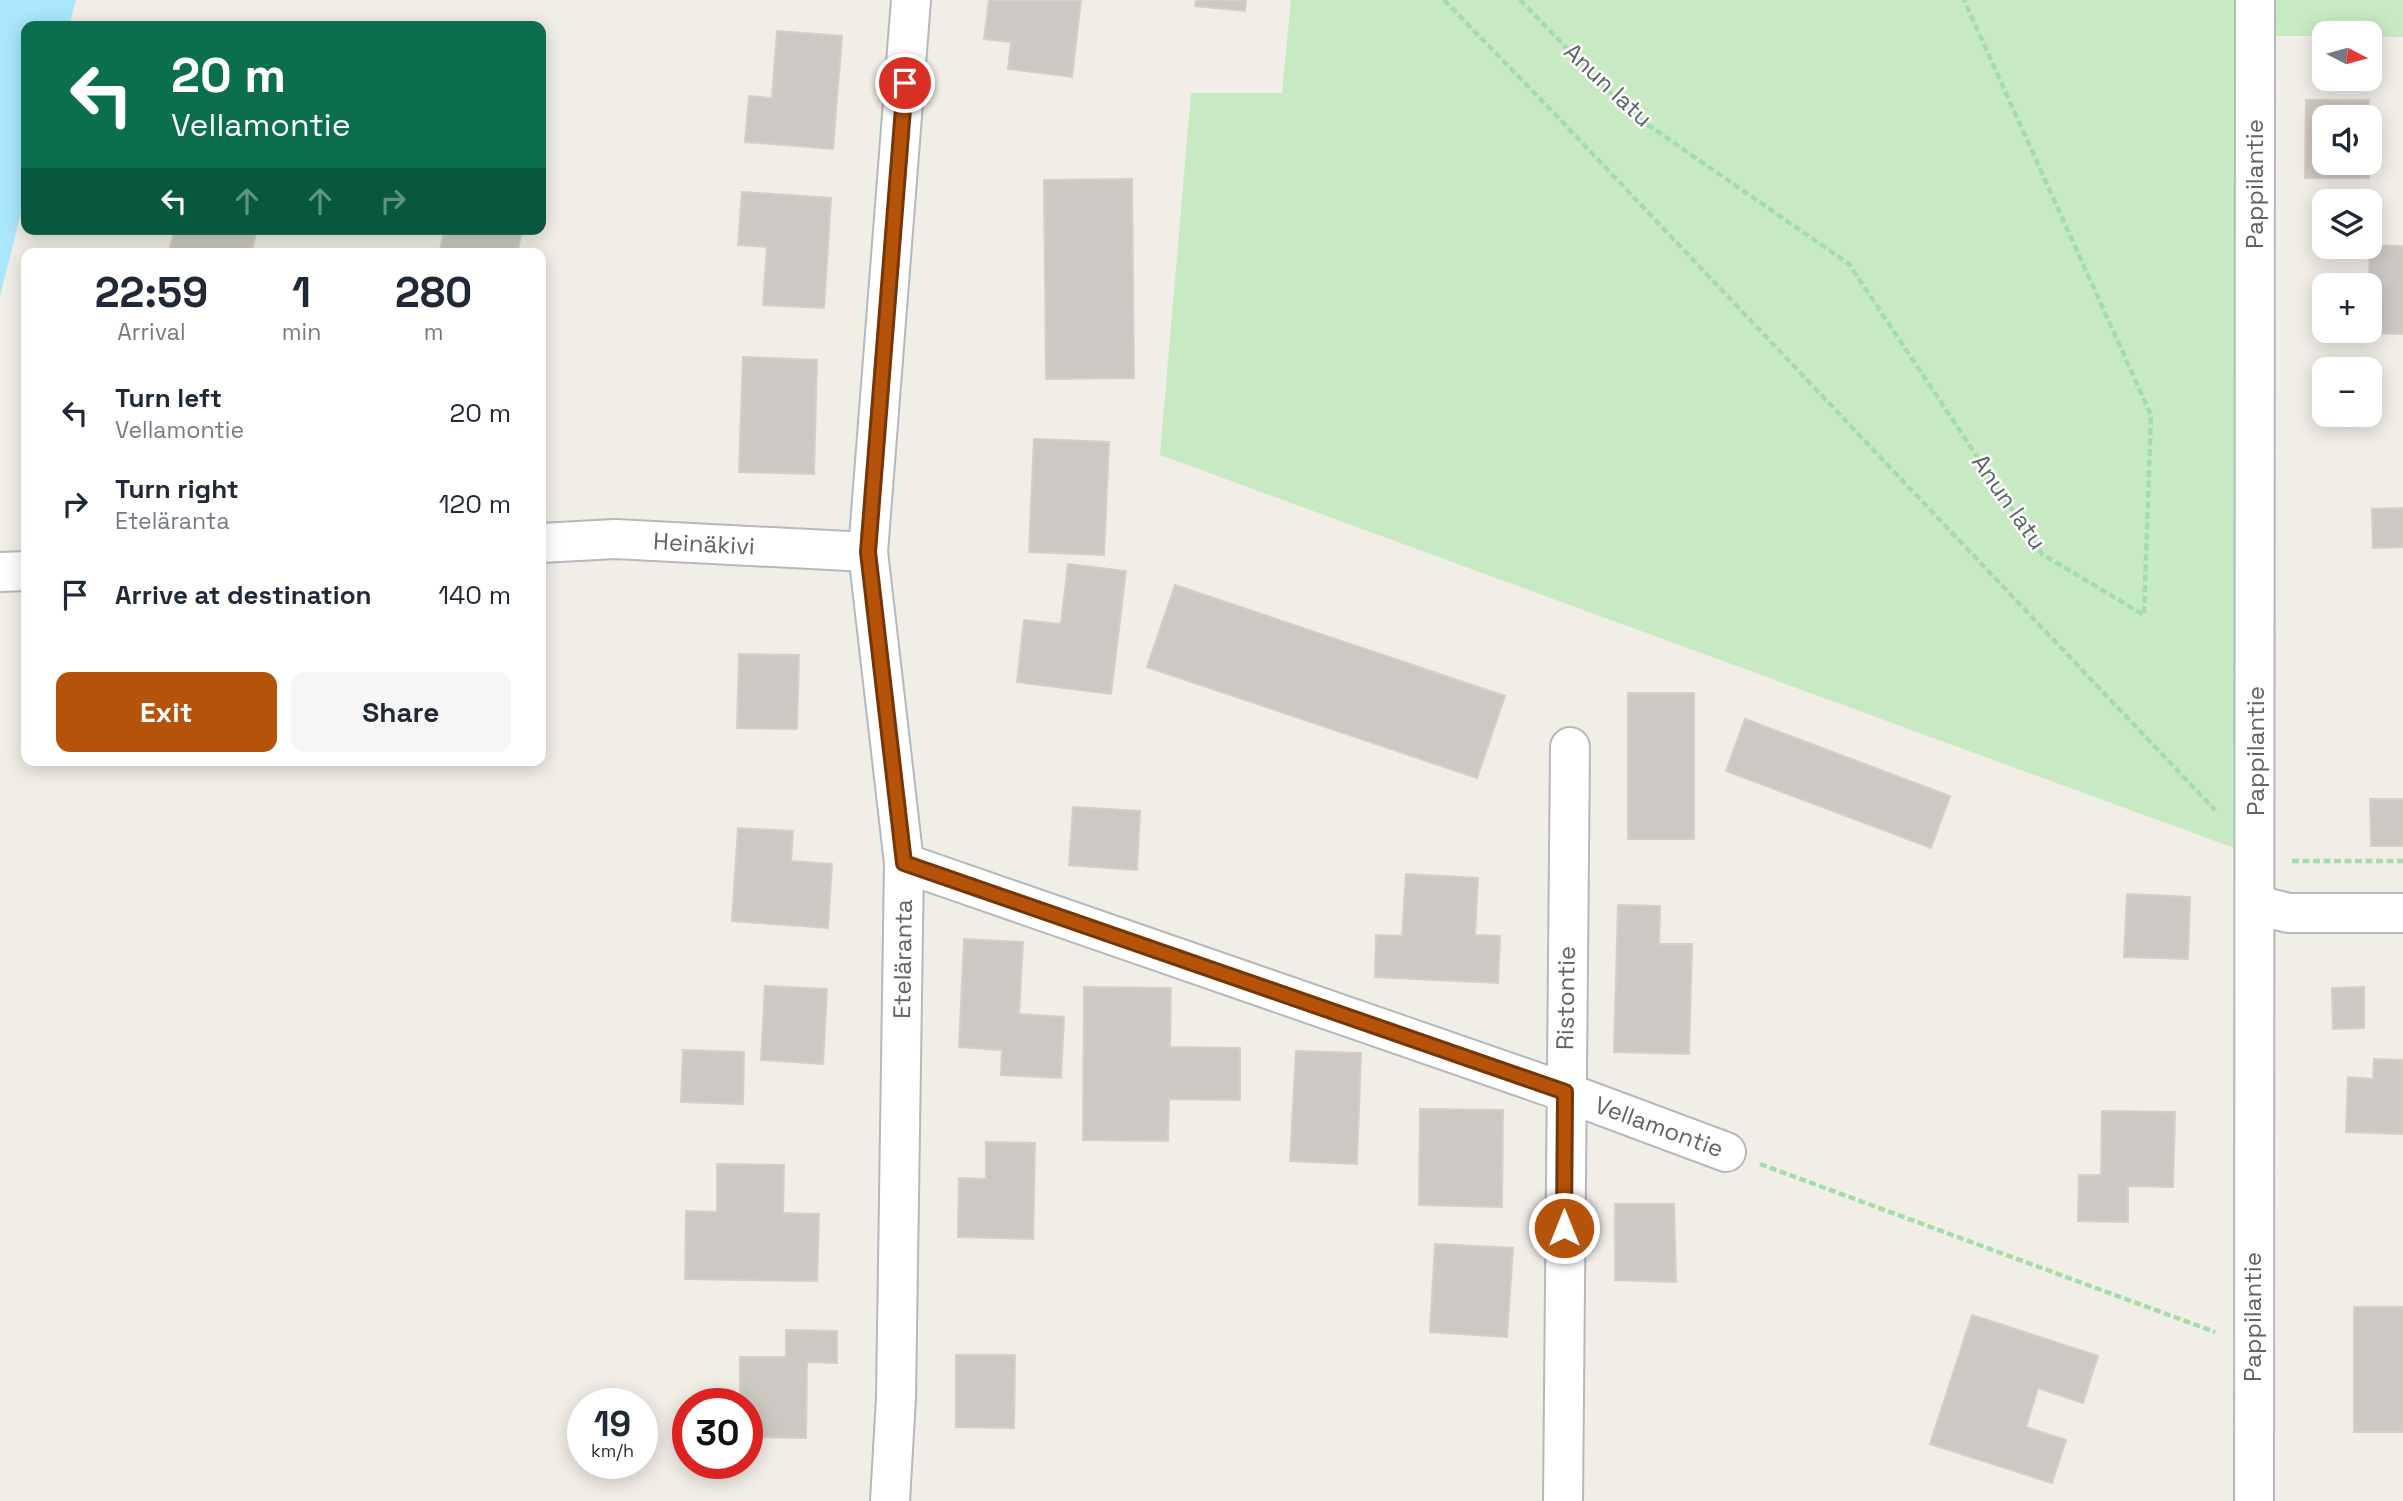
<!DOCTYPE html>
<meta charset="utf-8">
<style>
body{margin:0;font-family:"Space Grotesk",sans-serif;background:#f6f6f7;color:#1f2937;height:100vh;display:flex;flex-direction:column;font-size:26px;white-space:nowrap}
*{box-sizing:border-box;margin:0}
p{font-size:23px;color:#747a83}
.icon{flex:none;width:38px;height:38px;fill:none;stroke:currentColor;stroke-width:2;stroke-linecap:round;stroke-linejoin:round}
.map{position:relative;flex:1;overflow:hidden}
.panel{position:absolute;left:21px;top:248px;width:525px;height:518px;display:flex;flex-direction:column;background:#fff;border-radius:14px;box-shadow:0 4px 18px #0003}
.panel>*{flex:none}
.banner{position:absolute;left:21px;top:21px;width:525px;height:214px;border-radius:14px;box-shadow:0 4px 18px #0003;background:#0b6e4f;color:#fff;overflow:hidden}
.needle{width:46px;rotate:96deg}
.buttons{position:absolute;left:2312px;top:21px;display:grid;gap:14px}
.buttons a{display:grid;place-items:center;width:70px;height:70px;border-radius:14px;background:#fff;box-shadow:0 4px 18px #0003;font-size:35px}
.speed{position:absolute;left:567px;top:1388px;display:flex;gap:14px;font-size:35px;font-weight:700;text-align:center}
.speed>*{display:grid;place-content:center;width:91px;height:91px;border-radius:50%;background:#fff;box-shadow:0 4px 18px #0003;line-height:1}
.speed small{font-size:18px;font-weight:400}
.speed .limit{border:10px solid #d22;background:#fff;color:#111}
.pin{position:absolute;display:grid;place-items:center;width:60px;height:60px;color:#fff;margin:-30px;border:4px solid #fff;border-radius:50%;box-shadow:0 2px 7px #0007}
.me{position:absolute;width:77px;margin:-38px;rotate:0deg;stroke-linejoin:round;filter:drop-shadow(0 0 5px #0008)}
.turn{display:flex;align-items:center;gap:24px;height:147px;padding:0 35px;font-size:32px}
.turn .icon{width:91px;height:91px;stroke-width:2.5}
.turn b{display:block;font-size:49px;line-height:60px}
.lanes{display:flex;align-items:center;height:66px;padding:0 35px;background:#0003;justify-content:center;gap:35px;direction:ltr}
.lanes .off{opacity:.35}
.eta{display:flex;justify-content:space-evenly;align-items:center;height:119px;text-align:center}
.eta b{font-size:42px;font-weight:700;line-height:49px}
.button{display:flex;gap:14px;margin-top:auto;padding:14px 35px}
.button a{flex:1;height:80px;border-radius:14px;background:#b45309;color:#fff;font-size:28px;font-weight:700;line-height:80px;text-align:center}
.button a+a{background:#f6f6f7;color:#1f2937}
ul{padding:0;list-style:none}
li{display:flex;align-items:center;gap:21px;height:91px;padding:0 35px}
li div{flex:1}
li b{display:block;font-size:26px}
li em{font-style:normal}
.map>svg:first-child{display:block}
</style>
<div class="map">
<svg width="2403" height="1501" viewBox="0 0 2403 1501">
<rect width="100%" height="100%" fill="#f1ede7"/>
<path fill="#c8eac2" d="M1291 0H2403V37H2370V33H2324V36H2240L2245 852 1160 455 1191 93H1282Z"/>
<path fill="#a9e7ff" d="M0 0H76L69 26H26V193L0 296Z"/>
<g fill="#ccc8c3" stroke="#d7cec4" stroke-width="2">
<path d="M989 0H1081L1072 77 1008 69 1011 42 984 39Z"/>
<path d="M1196 0H1246L1245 11 1195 6Z"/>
<path d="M777 31 842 36 833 149 745 142 749 96 772 98Z"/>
<path d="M2306 100H2369V117H2324V163H2369V178H2305Z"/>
<path d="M1132 179 1134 378 1046 379 1044 180Z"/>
<path d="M742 192 831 198 824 308 763 305 767 247 738 245Z"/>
<path d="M175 229H257L251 254H168Z"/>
<path d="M445 229H522L517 254H439Z"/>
<path d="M2370 245 2403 246V334L2367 333Z"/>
<path d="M743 357 817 360 814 474 739 472Z"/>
<path d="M1034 439 1109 442 1104 555 1029 552Z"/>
<path d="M2403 508V547L2373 548 2372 509Z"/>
<path d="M1068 564 1126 571 1111 694 1017 682 1024 620 1061 624Z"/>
<path d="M1175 585 1505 696 1477 778 1147 667Z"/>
<path d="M739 654 799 655 797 729 737 728Z"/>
<rect x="1628" y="693" width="66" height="146"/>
<path d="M1745 719 1950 796 1931 848 1726 771Z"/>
<path d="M2370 799H2403V846H2371Z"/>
<path d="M1073 807 1140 811 1137 870 1069 865Z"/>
<path d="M738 828 793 831 791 861 832 864 828 928 732 921Z"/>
<path d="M1406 874 1478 878 1475 935 1500 936 1498 983 1375 977 1376 935 1402 936Z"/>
<path d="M2127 894 2190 897 2188 959 2124 957Z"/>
<path d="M1618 905 1660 906 1659 944H1692L1689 1054 1614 1052Z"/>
<path d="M964 939 1023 942 1019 1014 1064 1017 1061 1078 1001 1075 1002 1050 959 1047Z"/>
<path d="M765 986 827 989 823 1064 761 1060Z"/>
<path d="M1084 987 1171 988 1170 1047 1240 1048V1100L1169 1099 1168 1141 1083 1140Z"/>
<path d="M2364 987V1028L2333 1029 2332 988Z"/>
<path d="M683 1050 744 1052 743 1104 681 1102Z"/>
<path d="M1296 1051 1361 1053 1357 1164 1290 1161Z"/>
<path d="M2374 1059 2402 1060 2403 1134 2346 1132 2348 1077 2373 1079Z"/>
<path d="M1420 1109 1503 1110 1502 1207 1419 1205Z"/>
<path d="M2102 1111 2175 1112 2173 1187 2128 1186V1222L2078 1221 2079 1175H2101Z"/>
<path d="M986 1142 1035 1143 1033 1239 958 1237 959 1178 986 1179Z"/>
<path d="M717 1164 784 1165 783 1213 819 1214 817 1281 685 1279 686 1211 717 1212Z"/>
<path d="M1615 1204H1674L1676 1282 1615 1280Z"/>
<path d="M1435 1244 1513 1248 1507 1337 1430 1332Z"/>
<rect x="2354" y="1307" width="49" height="125"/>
<path d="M1972 1315 2098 1356 2083 1403 2038 1388 2026 1427 2066 1440 2052 1483 1930 1444Z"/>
<path d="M786 1330 837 1331V1363L807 1362 806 1438 747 1437V1404H740V1357H786Z"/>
<path d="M956 1355H1015L1014 1428 956 1427Z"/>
</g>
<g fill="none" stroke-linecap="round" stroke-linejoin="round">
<defs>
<g id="street">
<path d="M541 543 615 539 868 552"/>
<path d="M0 572 26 571"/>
<path d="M904 863 1565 1092 1726 1152"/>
<path d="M2256 905 2289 913H2403"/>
<path d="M890 1501 896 1398 904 863 868 552 911 0"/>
<path d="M1563 1501 1570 747"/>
</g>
<path id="secondary" d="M2254 1501 2255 0"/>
</defs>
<use href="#street" stroke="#b4b9bc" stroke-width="42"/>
<use href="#secondary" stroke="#b3b8bc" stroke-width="42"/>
<g stroke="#a4ddaa" stroke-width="4.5" stroke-dasharray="7 3.5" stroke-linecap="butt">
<path d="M1444 0 1551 110 2215 810"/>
<path d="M1520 0 1628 111 1849 264 2042 554 2144 615 2151 415 1964 0"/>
<path d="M2292 861H2403"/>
<path d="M1760 1164 2215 1332"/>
</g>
<use href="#street" stroke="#fff" stroke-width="38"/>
<use href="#secondary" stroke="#fff" stroke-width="38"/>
</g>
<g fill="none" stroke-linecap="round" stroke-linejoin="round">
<defs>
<path id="route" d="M905 83 868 552 904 863 1565 1092 1564 1228"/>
</defs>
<use href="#route" stroke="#753606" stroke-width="18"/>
<use href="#route" stroke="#b45309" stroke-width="12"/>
</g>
<g text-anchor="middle" stroke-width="5" stroke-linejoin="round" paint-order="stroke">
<g font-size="24" fill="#5e6468" stroke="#fff">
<text transform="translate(1608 85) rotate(43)" y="8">Anun latu</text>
<text transform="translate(2255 184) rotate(-90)" y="8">Pappilantie</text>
<text transform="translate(2009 502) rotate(55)" y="8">Anun latu</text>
<text transform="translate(704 544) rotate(3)" y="8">Heinäkivi</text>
<text transform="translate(2256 751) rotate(-90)" y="8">Pappilantie</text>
<text transform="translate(903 959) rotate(-89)" y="8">Eteläranta</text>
<text transform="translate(1566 998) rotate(-89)" y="8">Ristontie</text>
<text transform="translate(1659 1127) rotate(20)" y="8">Vellamontie</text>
<text transform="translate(2253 1317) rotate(-90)" y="8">Pappilantie</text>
</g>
</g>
</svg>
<div class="buttons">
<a><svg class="needle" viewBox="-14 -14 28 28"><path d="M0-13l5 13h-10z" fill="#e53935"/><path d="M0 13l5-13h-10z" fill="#747a83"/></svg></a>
<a><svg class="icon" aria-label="sound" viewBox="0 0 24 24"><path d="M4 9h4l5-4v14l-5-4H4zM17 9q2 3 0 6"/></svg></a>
<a><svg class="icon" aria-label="layers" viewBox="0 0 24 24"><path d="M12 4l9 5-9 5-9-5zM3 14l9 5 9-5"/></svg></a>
<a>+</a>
<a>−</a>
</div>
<div class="speed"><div>19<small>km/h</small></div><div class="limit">30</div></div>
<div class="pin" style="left:905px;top:83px;background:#d93025"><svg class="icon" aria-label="arrive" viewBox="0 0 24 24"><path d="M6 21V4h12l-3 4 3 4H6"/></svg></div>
<svg class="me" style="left:1564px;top:1228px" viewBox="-20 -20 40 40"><circle r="17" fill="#b45309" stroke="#fff" stroke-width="3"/><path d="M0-11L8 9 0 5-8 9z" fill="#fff"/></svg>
<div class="banner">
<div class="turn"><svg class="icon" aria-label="left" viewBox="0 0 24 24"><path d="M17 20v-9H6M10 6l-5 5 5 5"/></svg><div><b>20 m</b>Vellamontie</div></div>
<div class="lanes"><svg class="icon" aria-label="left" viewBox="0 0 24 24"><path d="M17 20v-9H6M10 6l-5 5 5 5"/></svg><svg class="icon off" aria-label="ahead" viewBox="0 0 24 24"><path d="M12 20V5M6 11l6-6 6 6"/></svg><svg class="icon off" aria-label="ahead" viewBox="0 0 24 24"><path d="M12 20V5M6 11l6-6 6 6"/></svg><svg class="icon off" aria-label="right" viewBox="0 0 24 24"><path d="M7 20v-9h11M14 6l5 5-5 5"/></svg></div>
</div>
<section class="panel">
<div class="eta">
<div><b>22:59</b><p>Arrival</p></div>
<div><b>1</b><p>min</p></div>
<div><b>280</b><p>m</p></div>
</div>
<ul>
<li><svg class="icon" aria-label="left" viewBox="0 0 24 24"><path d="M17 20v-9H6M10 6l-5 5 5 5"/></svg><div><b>Turn left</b><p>Vellamontie</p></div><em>20 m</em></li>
<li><svg class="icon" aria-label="right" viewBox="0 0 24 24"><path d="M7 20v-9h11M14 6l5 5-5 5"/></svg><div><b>Turn right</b><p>Eteläranta</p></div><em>120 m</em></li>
<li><svg class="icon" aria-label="arrive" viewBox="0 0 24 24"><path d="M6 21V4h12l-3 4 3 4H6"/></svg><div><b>Arrive at destination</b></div><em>140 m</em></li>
</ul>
<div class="button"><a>Exit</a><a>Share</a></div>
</section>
</div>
